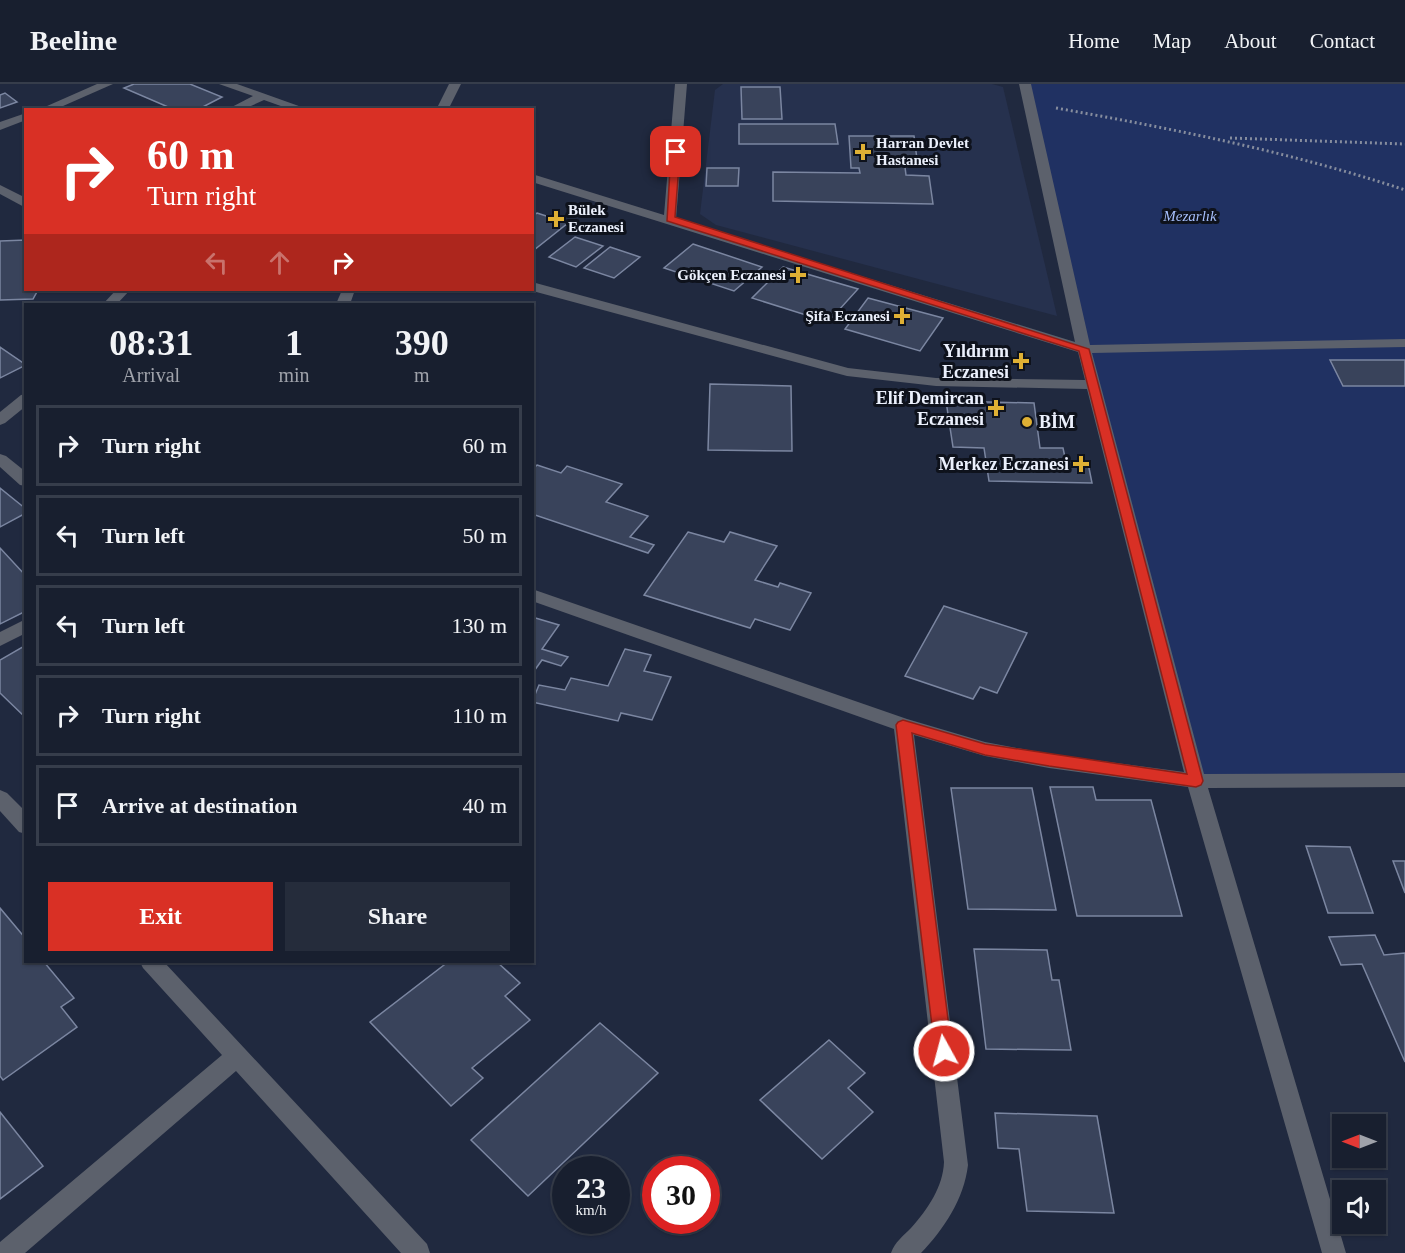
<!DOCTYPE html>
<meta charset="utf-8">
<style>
body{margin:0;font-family:"Times New Roman",serif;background:#252c3b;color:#f1f3f6;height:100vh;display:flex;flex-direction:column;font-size:22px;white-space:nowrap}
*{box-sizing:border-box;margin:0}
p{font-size:20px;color:#9fa2aa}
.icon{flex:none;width:33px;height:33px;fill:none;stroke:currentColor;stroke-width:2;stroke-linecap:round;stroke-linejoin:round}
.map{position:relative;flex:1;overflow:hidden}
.panel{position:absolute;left:24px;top:219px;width:510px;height:660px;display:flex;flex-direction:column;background:#181f2f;border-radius:0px;box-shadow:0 2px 4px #0004,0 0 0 2px #363d4b}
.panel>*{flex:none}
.hud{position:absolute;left:24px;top:24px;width:510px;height:183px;border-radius:0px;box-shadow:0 2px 4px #0004,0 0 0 2px #363d4b;background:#d93025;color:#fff;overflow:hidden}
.needle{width:39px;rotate:270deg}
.buttons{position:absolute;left:1332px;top:1030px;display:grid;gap:12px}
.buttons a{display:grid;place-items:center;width:54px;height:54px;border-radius:0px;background:#181f2f;box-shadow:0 2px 4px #0004,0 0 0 2px #363d4b;font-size:30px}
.speed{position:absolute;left:552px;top:1072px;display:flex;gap:12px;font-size:30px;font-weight:700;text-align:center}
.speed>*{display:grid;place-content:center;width:78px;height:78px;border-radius:50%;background:#181f2f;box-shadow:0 2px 4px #0004,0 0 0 2px #363d4b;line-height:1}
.speed small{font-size:15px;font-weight:400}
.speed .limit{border:9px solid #d22;background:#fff;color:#111}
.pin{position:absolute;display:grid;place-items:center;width:51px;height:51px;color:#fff;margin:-26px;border-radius:12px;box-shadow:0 3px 9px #0006}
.me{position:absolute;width:66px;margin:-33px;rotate:353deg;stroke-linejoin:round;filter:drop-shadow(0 0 4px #0008)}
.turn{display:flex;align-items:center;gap:21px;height:126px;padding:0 24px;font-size:27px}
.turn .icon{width:78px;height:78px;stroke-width:2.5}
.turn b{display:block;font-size:42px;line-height:51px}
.lanes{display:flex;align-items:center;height:57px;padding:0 24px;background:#0003;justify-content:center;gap:30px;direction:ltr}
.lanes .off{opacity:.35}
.eta{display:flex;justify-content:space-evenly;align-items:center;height:102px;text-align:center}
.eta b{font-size:36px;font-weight:800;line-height:42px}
.action{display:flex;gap:12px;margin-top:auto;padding:12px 24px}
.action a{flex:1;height:69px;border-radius:0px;background:#d93025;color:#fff;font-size:24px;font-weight:800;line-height:69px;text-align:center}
.action a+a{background:#252c3b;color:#f1f3f6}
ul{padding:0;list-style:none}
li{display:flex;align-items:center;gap:18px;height:81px;margin:0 12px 9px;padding:0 12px;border:3px solid #363d4b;border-radius:0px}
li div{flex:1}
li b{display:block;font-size:22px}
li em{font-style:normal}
header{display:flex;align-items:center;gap:36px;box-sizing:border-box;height:84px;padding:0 30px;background:#181f2f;border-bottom:2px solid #363d4b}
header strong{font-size:28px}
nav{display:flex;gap:33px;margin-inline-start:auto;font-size:21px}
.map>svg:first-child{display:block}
</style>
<header>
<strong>Beeline</strong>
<nav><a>Home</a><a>Map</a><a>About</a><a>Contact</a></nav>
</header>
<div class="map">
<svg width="1405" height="1169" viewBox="0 0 1405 1169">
<rect width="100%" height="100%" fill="#20293f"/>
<path fill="#26314e" d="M723 0H992L1003 3 1057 232 716 141 700 130 715 6Z"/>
<path fill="#203162" d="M1025 0H1405V696L1196 697Z"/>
<g fill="#39435b" stroke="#7b86a1" stroke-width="1.5">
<path d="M134 0H190L222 13 197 26H175L124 4Z"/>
<path d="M741 3H780L782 35H742Z"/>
<path d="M5 9 17 18 0 24V11Z"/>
<path d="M739 40H835L838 60H739Z"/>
<path d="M849 52H914L918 83H905L906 91 929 92 933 120 773 117V88L860 89 859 84H851Z"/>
<path d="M707 84H739L738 102H706Z"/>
<path d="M537 129 568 139 534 166 532 133Z"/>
<path d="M575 153 603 162 576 183 549 173Z"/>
<path d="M26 156V206H38L33 215 0 216V157Z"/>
<path d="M693 160 762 183 734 207 664 184Z"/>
<path d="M610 163 640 173 614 194 584 184Z"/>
<path d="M783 183 858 205 828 238 752 214Z"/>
<path d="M868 214 943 234 920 267 845 245Z"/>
<path d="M0 263 26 281 0 294Z"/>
<path d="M1330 276H1405V302H1343Z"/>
<path d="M710 300 791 302 792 367 708 366Z"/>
<path d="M946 317 1034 319 1040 364H1063L1066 378 1088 379 1092 399 989 397 984 364 953 363Z"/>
<path d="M537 381 561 389 567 382 622 400 606 418 648 432 630 453 654 461 648 469 532 430V386Z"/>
<path d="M0 404 26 425V429L0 443Z"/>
<path d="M688 448 724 458 730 448 777 462 755 496 778 503 780 499 811 509 790 546 755 535 750 544 644 511Z"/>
<path d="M0 464 26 492V527L0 540Z"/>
<path d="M944 522 1027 549 997 609 980 603 973 615 905 592Z"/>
<path d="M532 533 559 541 542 565 568 573 561 582 542 576 532 590Z"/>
<path d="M26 561V634L0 609V576Z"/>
<path d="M625 565 651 571 644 587 671 593 652 636 621 629 618 637 532 618 539 601 565 606 571 594 608 602Z"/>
<path d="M1050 703H1093L1096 716H1151L1182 832H1077Z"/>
<path d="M951 704H1032L1056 826 968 825Z"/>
<path d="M1306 762 1350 763 1373 829H1328Z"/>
<path d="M1393 777H1405V809Z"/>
<path d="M0 824 26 855V878H44L74 914 61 923 77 943 3 996 0 992Z"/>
<path d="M1375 851 1384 871 1405 869V978L1362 880 1341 881 1329 853Z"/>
<path d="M974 865 1047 866 1052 896H1059L1071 966 986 965Z"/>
<path d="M448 878H497L520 899 505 912 530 936 472 984 483 994 451 1022 370 938Z"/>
<path d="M600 939 658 989 528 1112 471 1056Z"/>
<path d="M829 956 865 989 848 1004 873 1028 822 1075 760 1016Z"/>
<path d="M0 1028 43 1082 0 1115Z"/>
<path d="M995 1029 1097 1032 1114 1129 1027 1127 1019 1065 998 1064Z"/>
</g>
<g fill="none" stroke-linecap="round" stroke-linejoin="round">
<g stroke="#868d9e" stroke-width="3" stroke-dasharray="2 3" stroke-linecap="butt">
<path d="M1056 24C1174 45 1291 68 1405 106"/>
<path d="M1230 54 1405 60"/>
</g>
<g fill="#5c616c" fill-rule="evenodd">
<path d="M97 0H113L54 26H38Z"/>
<path d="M219 0H237L310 26H292L264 16 242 26H226L253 12Z"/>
<path d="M449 0H461L448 26H436Z"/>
<path d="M675 0H687L676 135 1075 258 1019 0H1031L1090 261 1405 255V263L1092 269 1204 690 1405 689V703L1208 704 1346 1169H1322L1188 703 1049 684 985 672 914 651 968 1081C964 1115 944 1145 921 1169H891C895 1158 903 1152 911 1144 928 1125 943 1103 944 1078L894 645 532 517V505L907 635 985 658 1049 670 1184 688 1087 305 936 302 847 292 529 206H532V198L848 284 936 294 1085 296 1078 268 532 98V90L664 131Z"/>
<path d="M26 29V36L0 46V38Z"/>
<path d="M0 101 26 114V124L0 110Z"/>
<path d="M116 206H130L117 220H103Z"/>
<path d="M342 206H355L350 220H336Z"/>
<path d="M26 310V322L5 339 0 341V328L21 311Z"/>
<path d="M0 370 6 372 26 388V402L20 401 0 383Z"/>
<path d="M26 535V549L0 562V548Z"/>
<path d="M0 706 7 709 26 728V750L19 748 0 727Z"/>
<path d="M140 878H164L427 1160 430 1169H401L236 987 25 1169H0V1158L222 971 143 884Z"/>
</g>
</g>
<path fill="#d93025" stroke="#8d1f18" stroke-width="1.5" d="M676 65 680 68 675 133 1089 265 1203 697 1201 701 1196 703 1049 682 985 671 912 649 952 967 950 972 944 974 938 972 935 967 896 641 898 638 903 636 985 660 1187 690 1079 267 667 137 671 68Z"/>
<g fill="#dfb034" stroke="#0e121c" stroke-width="2">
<path d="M860 59h6v6h6v6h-6v6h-6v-6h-6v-6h6z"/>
<path d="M553 126h6v6h6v6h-6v6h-6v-6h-6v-6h6z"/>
<path d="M795 182h6v6h6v6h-6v6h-6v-6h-6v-6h6z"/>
<path d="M899 223h6v6h6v6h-6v6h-6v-6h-6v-6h6z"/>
<path d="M1018 268h6v6h6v6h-6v6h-6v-6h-6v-6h6z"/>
<path d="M993 315h6v6h6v6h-6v6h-6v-6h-6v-6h6z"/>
<circle cx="1027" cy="338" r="6"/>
<path d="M1078 371h6v6h6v6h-6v6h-6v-6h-6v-6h6z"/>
</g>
<g text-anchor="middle" stroke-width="6" stroke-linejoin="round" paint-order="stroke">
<g font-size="15" font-weight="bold" fill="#ebf0fc" stroke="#0e121c" text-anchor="start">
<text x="876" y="64">Harran Devlet<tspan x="876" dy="17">Hastanesi</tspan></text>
<text x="568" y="131">Bülek<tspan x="568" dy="17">Eczanesi</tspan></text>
<text x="786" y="196" text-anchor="end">Gökçen Eczanesi</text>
<text x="890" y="237" text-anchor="end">Şifa Eczanesi</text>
</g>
<g font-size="15" font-style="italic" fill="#a5befa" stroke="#0e121c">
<text x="1190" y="137">Mezarlık</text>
</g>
<g font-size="18" font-weight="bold" fill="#ebf0fc" stroke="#0e121c" text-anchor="end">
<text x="1009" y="273">Yıldırım<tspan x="1009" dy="21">Eczanesi</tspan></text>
<text x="984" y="320">Elif Demircan<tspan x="984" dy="21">Eczanesi</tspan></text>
<text x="1039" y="344" text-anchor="start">BİM</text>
<text x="1069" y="386">Merkez Eczanesi</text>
</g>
</g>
</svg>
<div class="buttons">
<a><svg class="needle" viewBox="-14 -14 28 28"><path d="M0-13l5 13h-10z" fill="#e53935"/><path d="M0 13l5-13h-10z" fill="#9fa2aa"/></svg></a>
<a><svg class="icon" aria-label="sound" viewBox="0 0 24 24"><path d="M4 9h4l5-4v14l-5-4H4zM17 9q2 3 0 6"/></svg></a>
</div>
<div class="speed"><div>23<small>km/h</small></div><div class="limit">30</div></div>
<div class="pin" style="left:676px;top:68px;background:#d93025"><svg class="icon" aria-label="arrive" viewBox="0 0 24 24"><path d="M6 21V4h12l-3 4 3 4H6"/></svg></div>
<svg class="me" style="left:944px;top:967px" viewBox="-20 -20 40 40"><circle r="17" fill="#d93025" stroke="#fff" stroke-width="3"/><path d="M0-11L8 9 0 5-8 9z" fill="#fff"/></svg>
<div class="hud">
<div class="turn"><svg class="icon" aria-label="right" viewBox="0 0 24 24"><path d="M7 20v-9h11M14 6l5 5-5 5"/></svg><div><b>60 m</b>Turn right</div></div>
<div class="lanes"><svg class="icon off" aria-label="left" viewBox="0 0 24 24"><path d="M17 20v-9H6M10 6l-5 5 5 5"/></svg><svg class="icon off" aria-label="ahead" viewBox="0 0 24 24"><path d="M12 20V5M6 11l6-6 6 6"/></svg><svg class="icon" aria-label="right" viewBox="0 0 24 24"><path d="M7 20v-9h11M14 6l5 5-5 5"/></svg></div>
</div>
<section class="panel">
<div class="eta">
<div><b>08:31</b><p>Arrival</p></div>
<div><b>1</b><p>min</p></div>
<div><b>390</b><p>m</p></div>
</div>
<ul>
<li><svg class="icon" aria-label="right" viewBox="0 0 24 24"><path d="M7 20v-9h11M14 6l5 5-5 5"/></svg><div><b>Turn right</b></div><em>60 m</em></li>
<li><svg class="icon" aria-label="left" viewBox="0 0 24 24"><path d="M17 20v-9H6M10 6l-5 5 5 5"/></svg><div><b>Turn left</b></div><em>50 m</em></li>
<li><svg class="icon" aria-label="left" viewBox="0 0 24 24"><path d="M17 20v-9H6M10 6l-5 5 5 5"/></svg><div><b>Turn left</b></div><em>130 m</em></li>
<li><svg class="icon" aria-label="right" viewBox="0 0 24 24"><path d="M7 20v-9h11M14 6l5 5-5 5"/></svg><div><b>Turn right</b></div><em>110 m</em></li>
<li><svg class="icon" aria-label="arrive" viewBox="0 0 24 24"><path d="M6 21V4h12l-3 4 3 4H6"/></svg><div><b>Arrive at destination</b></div><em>40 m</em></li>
</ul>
<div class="action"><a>Exit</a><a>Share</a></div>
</section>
</div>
